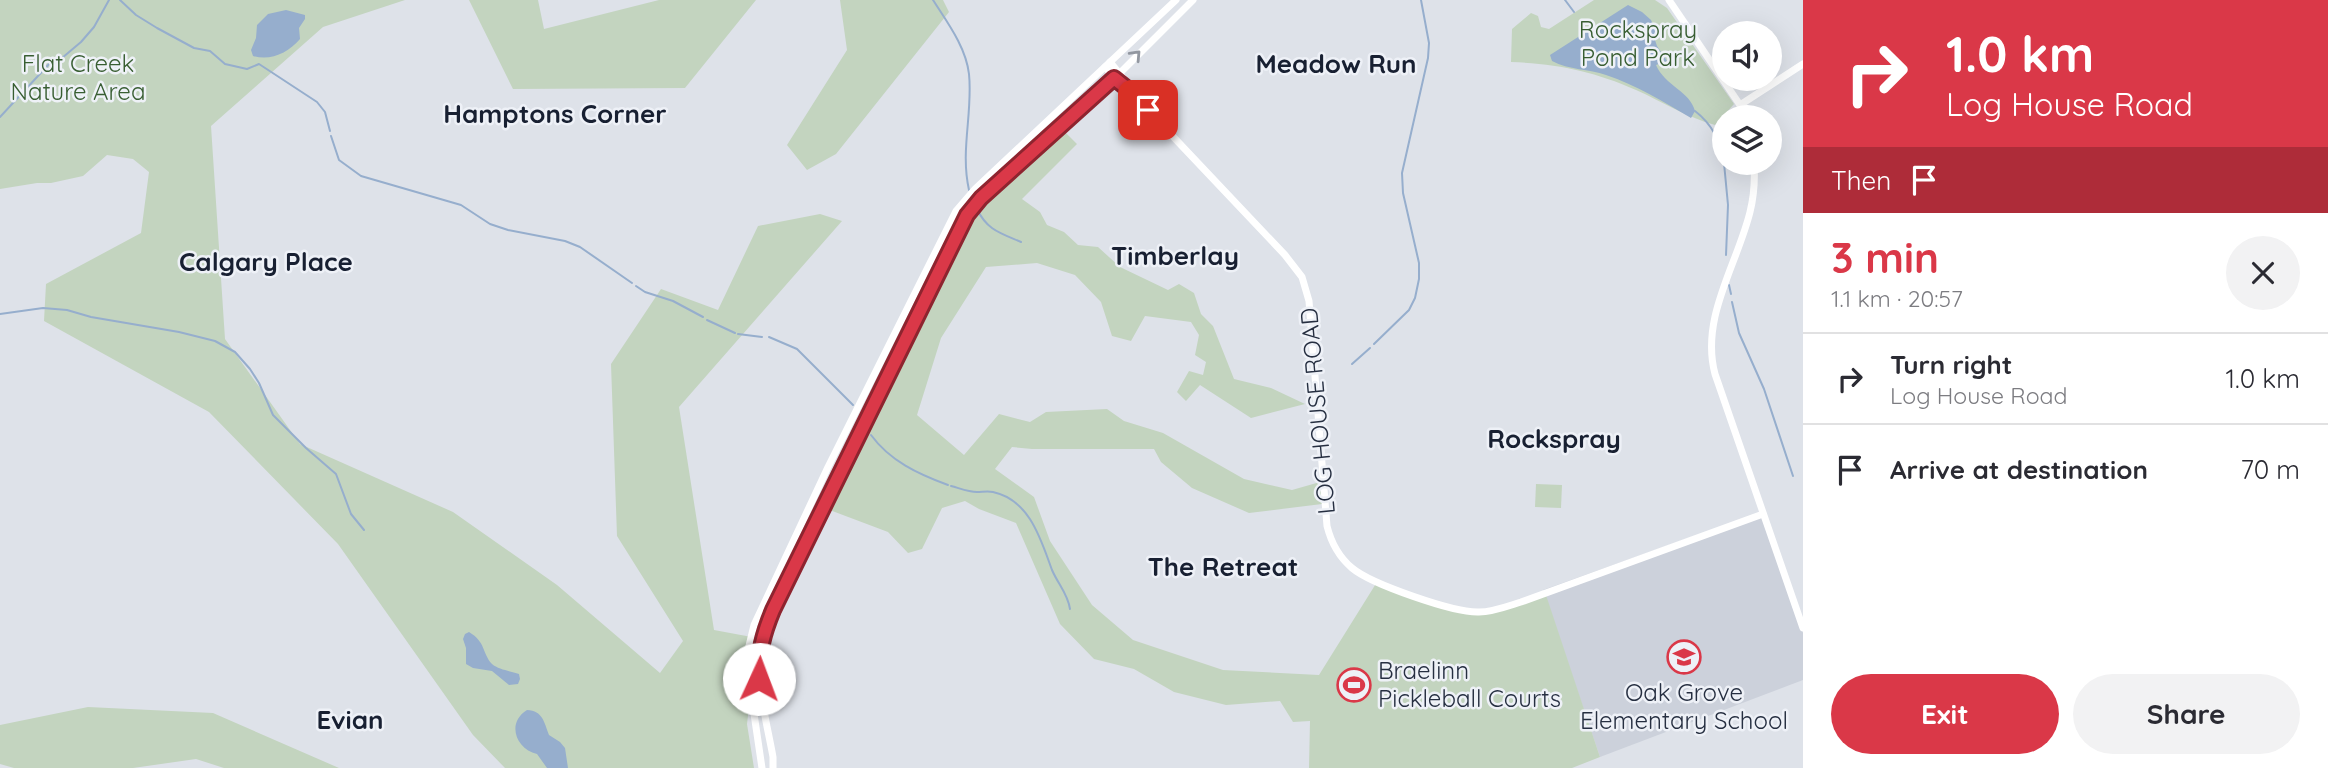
<!DOCTYPE html>
<meta charset="utf-8">
<style>
body{margin:0;font-family:Quicksand,sans-serif;background:#f2f2f3;color:#2b2b33;height:100vh;display:flex;flex-direction:column;font-size:26px;white-space:nowrap}
*{box-sizing:border-box;margin:0}
p{font-size:23px;color:#7c7c81}
.icon{flex:none;width:38px;height:38px;fill:none;stroke:currentColor;stroke-width:2;stroke-linecap:round;stroke-linejoin:round}
.map{position:relative;flex:1;overflow:hidden}
.side{display:flex;flex-direction:column;background:#fff;width:525px}
.side>*{flex:none}
.top-card{background:#da3848;color:#fff;overflow:hidden}
.controls{position:absolute;left:1712px;top:21px;display:grid;gap:14px}
.controls a{display:grid;place-items:center;width:70px;height:70px;border-radius:50%;background:#fff;box-shadow:0 7px 28px #0002;font-size:35px}
.pin{position:absolute;display:grid;place-items:center;width:60px;height:60px;color:#fff;margin:-30px;border-radius:14px;box-shadow:0 4px 10px #0006}
.me{position:absolute;width:77px;margin:-38px;rotate:2deg;stroke-linejoin:round;filter:drop-shadow(0 0 5px #0008)}
.turn{display:flex;align-items:center;gap:24px;height:147px;padding:0 28px;font-size:32px}
.turn .icon{width:91px;height:91px;stroke-width:2.5}
.turn b{display:block;font-size:49px;line-height:60px}
.then{display:flex;align-items:center;height:66px;padding:0 28px;background:#0003;gap:14px;font-size:26px}
.round{display:grid;place-items:center;flex:none;width:74px;height:74px;border-radius:37px;background:#f2f2f3}
.summary{display:flex;align-items:center;justify-content:space-between;height:119px;padding:0 28px}
h1{font-size:42px;font-weight:700;line-height:52px;color:#da3848}
.primary-button{display:flex;gap:14px;margin-top:auto;padding:14px 28px}
.primary-button a{flex:1;height:80px;border-radius:42px;background:#da3848;color:#fff;font-size:28px;font-weight:700;line-height:80px;text-align:center}
.primary-button a+a{background:#f2f2f3;color:#2b2b33}
ul{padding:0;list-style:none}
li{display:flex;align-items:center;gap:21px;height:91px;padding:0 28px;border-top:2px solid #e1e1e2}
li div{flex:1}
li b{display:block;font-size:26px}
li em{font-style:normal}
main{display:flex;flex:1;min-height:0}
.map>svg:first-child{display:block}
</style>
<main>
<div class="map">
<svg width="1803" height="768" viewBox="0 0 1803 768">
<rect width="100%" height="100%" fill="#dee2e9"/>
<path fill="#ccd1db" d="M1761 512 1803 633V680L1600 757 1543 590Z"/>
<g fill="#c3d4bf">
<path d="M0 0H405L323 27 211 126 225 339 300 444 453 512 557 585 660 673 683 641 617 536 611 364 661 289 718 310 758 226 820 214 842 221 679 407 714 630 757 638 747 724 754 768H505L473 735 338 544 209 412 44 321 46 284 141 233 149 172 133 159 107 155 83 176 51 183H37L0 189Z"/>
<path d="M469 0H538L544 29 659 0H756L685 88 513 89Z"/>
<path d="M840 0H943L949 12 836 154 807 170 787 145 847 50Z"/>
<path d="M1594 0H1655L1667 8 1734 104 1715 125C1686 117 1663 102 1636 90 1593 71 1558 64 1511 62L1512 29 1531 13 1538 16 1541 27 1549 29Z"/>
<path d="M1062 129 1077 144 1022 199 1040 212 1047 225 1064 232 1078 245 1098 247 1120 267 1168 290 1179 284 1194 293 1201 314 1213 326 1234 379 1271 388 1305 404 1251 418 1200 385 1186 401 1177 392 1189 371 1203 375 1206 362 1195 355 1199 335 1191 322 1145 316 1131 341 1112 336 1101 302 1075 275 1037 263 986 267 941 338 917 415 964 455 999 414 1030 422 1046 412 1107 409 1124 421 1163 433 1244 479 1292 490 1320 482 1322 504 1249 513 1192 488 1161 462 1154 449H1032L1012 447 995 469 1034 497 1050 541 1092 605 1133 640 1223 670 1319 675 1377 582 1443 607 1486 612 1545 592 1600 757 1572 768H1309L1310 721 1293 722 1280 701 1226 705 1174 692 1134 669 1094 659 1060 624 1016 523 979 509 965 501 942 508 922 549 908 553 888 532 827 509 956 244 979 206Z"/>
<path d="M1536 484 1562 485 1561 508 1535 507Z"/>
<path d="M88 707 213 713 339 768H224L196 759 133 768H14L0 764V725Z"/>
</g>
<g fill="#96aecd">
<path d="M1628 5 1642 12 1651 20 1657 33 1655 40 1657 46 1667 61 1656 65C1665 86 1690 91 1695 111L1691 118C1664 102 1636 85 1606 75 1589 69 1569 70 1552 61L1550 55Z"/>
<path d="M286 10 305 15V19L299 28 300 39C288 53 271 61 253 56L251 50 256 38 257 25 268 14Z"/>
<path d="M469 632C486 642 482 653 492 664 499 670 511 671 519 674L520 679 518 684 509 685 492 671 473 668 466 664V648L463 639 465 634Z"/>
<path d="M527 710C543 711 544 722 549 735L560 742 565 748 568 768H547L537 754C516 749 506 723 527 710Z"/>
</g>
<g fill="none" stroke-linecap="round" stroke-linejoin="round">
<g stroke="#96aecd" stroke-width="2">
<path d="M120 0 136 15 157 28 194 48 210 51 225 64 247 69 259 64 317 102 325 112 330 131"/>
<path d="M933 0C947 22 966 47 969 74 973 113 960 150 969 190"/>
<path d="M1565 0 1574 12"/>
<path d="M1695 111C1713 125 1719 140 1724 161"/>
<path d="M0 117 50 63 62 58 81 42 94 27 109 0"/>
<path d="M331 136 339 160 361 176 461 205 490 224 508 230 565 241 580 247 632 283"/>
<path d="M1724 163 1728 205 1726 255"/>
<path d="M977 209C987 230 1000 233 1021 242"/>
<path d="M1729 285 1731 294"/>
<path d="M636 286 645 292 673 301 703 317"/>
<path d="M1732 302 1739 333 1764 389 1793 476"/>
<path d="M0 314 43 308 67 310 91 317 179 332 215 341 235 352 250 369 259 383 273 415 306 448 336 474 351 514 364 530"/>
<path d="M707 320 735 333"/>
<path d="M738 334 762 337"/>
<path d="M769 337 797 349 853 405"/>
<path d="M1374 344 1409 310 1415 298 1419 279V263L1403 193 1402 173 1428 58 1429 43 1421 0"/>
<path d="M1352 364 1370 348"/>
<path d="M871 435C890 461 918 474 948 485"/>
<path d="M951 486C959 488 968 492 977 492 982 492 988 491 993 492 1030 500 1041 540 1052 570 1058 584 1068 594 1070 609"/>
</g>
<g stroke="#fff" stroke-width="7">
<path d="M1669 0 1740 105 1744 117"/>
<path d="M1110 62 1128 84 1129 90"/>
<path d="M1105 67 1124 88 1129 90 1285 255 1302 277 1309 301 1327 526C1331 542 1339 557 1352 568 1371 584 1454 613 1479 612 1493 612 1508 606 1521 602L1763 514"/>
<path d="M1740 105 1803 64"/>
<path d="M1754 163C1755 179 1754 196 1750 212 1737 265 1700 318 1715 374L1803 628"/>
<path d="M762 768 748 673 747 654 754 625 828 467 956 211 975 189 1176 0"/>
<path d="M773 768V757C766 718 754 678 761 638L858 433 967 215 981 198 1120 73 1193 0"/>
</g>
</g>
<defs><path id="oneway-chevron" d="M-2-3.5L2.5 0L-2 3.5" fill="none" stroke-width="1.6" stroke-linecap="round" stroke-linejoin="round" transform="scale(1.75)"/></defs>
<use stroke="#9297a0" href="#oneway-chevron" transform="translate(1136 55) rotate(-47)"/>
<g fill="none" stroke-linecap="round" stroke-linejoin="round">
<defs>
<path id="route" d="M759 679C758 653 763 634 773 610L967 215 981 198 1114 78 1129 90 1148 110"/>
</defs>
<use href="#route" stroke="#8e242f" stroke-width="18"/>
<use href="#route" stroke="#da3848" stroke-width="12"/>
</g>
<defs>
<symbol id="school-ring" viewBox="-11 -11 22 22"><circle r="9.5" fill="#eef1f7" stroke="#da3848" stroke-width="1.5"/><path d="M0-5L7-2L0 1L-7-2ZM-4 1L0 2.5L4 1V4Q0 6-4 4Z" fill="#da3848"/></symbol>
<symbol id="stadium-ring" viewBox="-11 -11 22 22"><circle r="9.5" fill="#eef1f7" stroke="#da3848" stroke-width="1.5"/><path d="M0-5a6.5 5 0 1 0 0 10a6.5 5 0 1 0 0-10ZM-3.5-1.8h7v3.6h-7Z" fill="#da3848"/></symbol>
</defs>
<g fill-rule="evenodd">
<use href="#school-ring" x="1665" y="638" width="38" height="38"/>
<use href="#stadium-ring" x="1335" y="666" width="38" height="38"/>
</g>
<g text-anchor="middle" stroke-width="5" stroke-linejoin="round" paint-order="stroke">
<g font-size="24" fill="#385e32" stroke="#eef1f7">
<text x="1638" y="38">Rockspray<tspan x="1638" dy="28">Pond Park</tspan></text>
<text x="78" y="72">Flat Creek<tspan x="78" dy="28">Nature Area</tspan></text>
</g>
<g font-size="24" fill="#262f41" stroke="#eef1f7">
<text transform="translate(1318 411) rotate(-95)" y="8">LOG HOUSE ROAD</text>
</g>
<g font-size="24" fill="#262f41" stroke="#eef1f7" text-anchor="start">
<text x="1378" y="679">Braelinn<tspan x="1378" dy="28">Pickleball Courts</tspan></text>
<text x="1684" y="701" text-anchor="middle">Oak Grove<tspan x="1684" dy="28">Elementary School</tspan></text>
</g>
<g font-size="26" font-weight="bold" fill="#182032" stroke="#eef1f7">
<text x="1336" y="73">Meadow Run</text>
<text x="555" y="123">Hamptons Corner</text>
<text x="1175" y="265">Timberlay</text>
<text x="266" y="271">Calgary Place</text>
<text x="1554" y="448">Rockspray</text>
<text x="1223" y="576">The Retreat</text>
<text x="350" y="729">Evian</text>
</g>
</g>
</svg>
<div class="controls">
<a><svg class="icon" aria-label="sound" viewBox="0 0 24 24"><path d="M4 9h4l5-4v14l-5-4H4zM17 9q2 3 0 6"/></svg></a>
<a><svg class="icon" aria-label="layers" viewBox="0 0 24 24"><path d="M12 4l9 5-9 5-9-5zM3 14l9 5 9-5"/></svg></a>
</div>
<div class="pin" style="left:1148px;top:110px;background:#d93025"><svg class="icon" aria-label="arrive" viewBox="0 0 24 24"><path d="M6 21V4h12l-3 4 3 4H6"/></svg></div>
<svg class="me" style="left:759px;top:679px" viewBox="-20 -20 40 40"><circle r="19" fill="#fff"/><path d="M0-13L10 11 0 6-10 11z" fill="#da3848"/></svg>
</div>
<section class="side">
<div class="top-card">
<div class="turn"><svg class="icon" aria-label="right" viewBox="0 0 24 24"><path d="M7 20v-9h11M14 6l5 5-5 5"/></svg><div><b>1.0 km</b>Log House Road</div></div>
<div class="then">Then<svg class="icon" aria-label="arrive" viewBox="0 0 24 24"><path d="M6 21V4h12l-3 4 3 4H6"/></svg></div>
</div>
<div class="summary"><div><h1>3 min</h1><p>1.1 km · 20:57</p></div><a class="round"><svg class="icon" aria-label="close" viewBox="0 0 24 24"><path d="M6 6l12 12M18 6L6 18"/></svg></a></div>
<ul>
<li><svg class="icon" aria-label="right" viewBox="0 0 24 24"><path d="M7 20v-9h11M14 6l5 5-5 5"/></svg><div><b>Turn right</b><p>Log House Road</p></div><em>1.0 km</em></li>
<li><svg class="icon" aria-label="arrive" viewBox="0 0 24 24"><path d="M6 21V4h12l-3 4 3 4H6"/></svg><div><b>Arrive at destination</b></div><em>70 m</em></li>
</ul>
<div class="primary-button"><a>Exit</a><a>Share</a></div>
</section>
</main>
